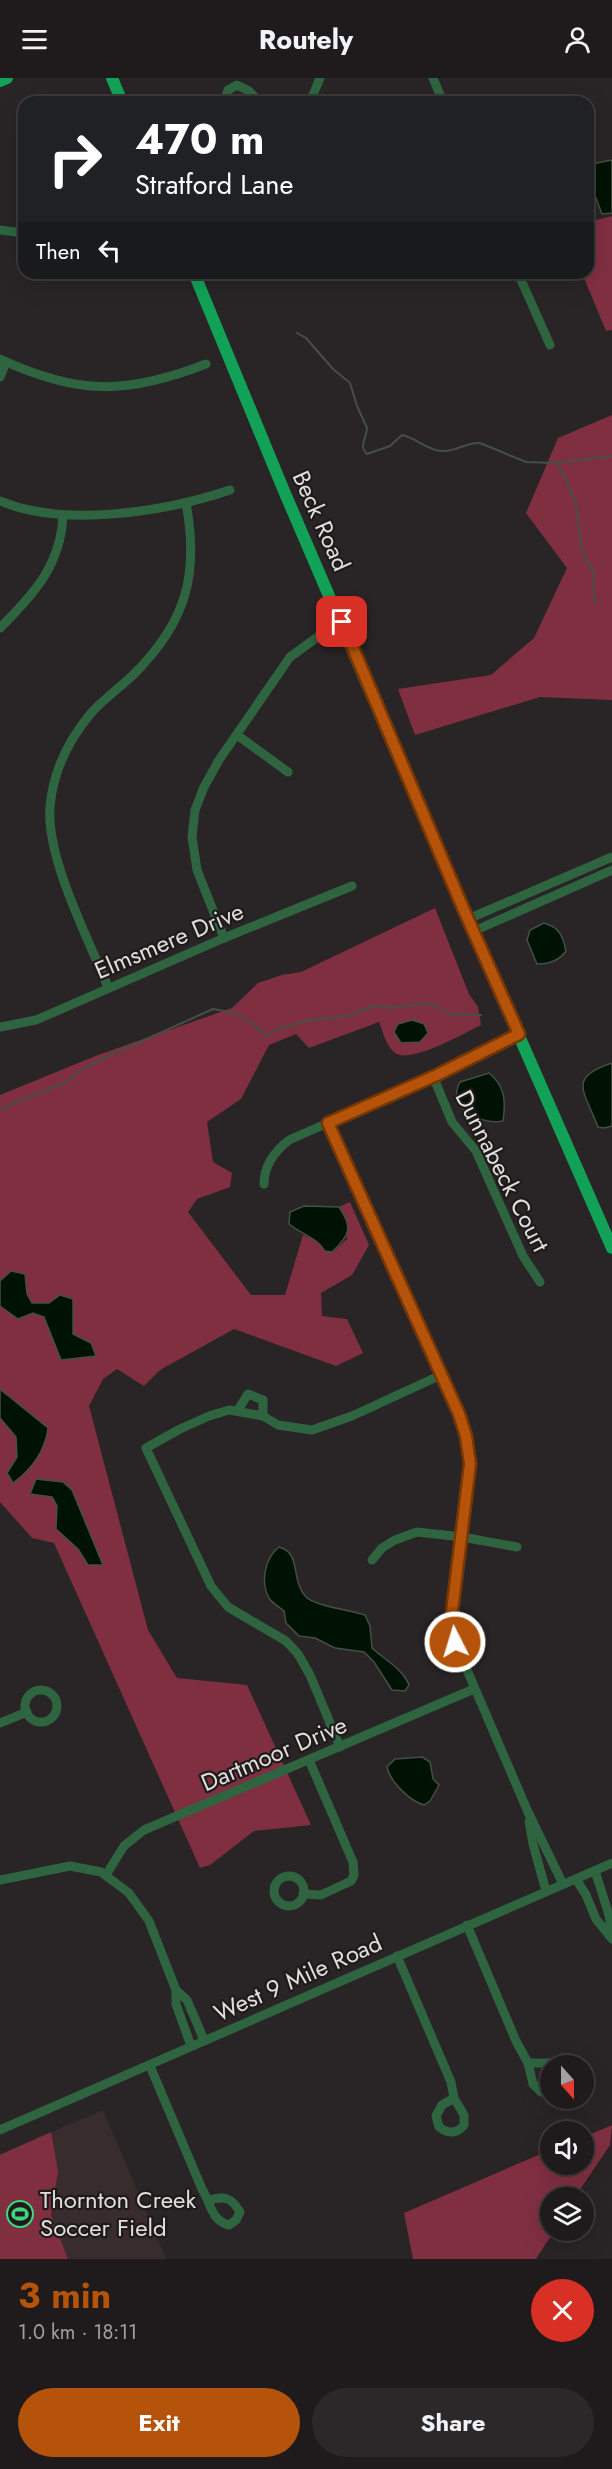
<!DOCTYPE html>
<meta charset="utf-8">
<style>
body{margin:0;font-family:Jost,sans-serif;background:#2c2829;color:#f1f3f6;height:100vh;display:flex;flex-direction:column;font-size:22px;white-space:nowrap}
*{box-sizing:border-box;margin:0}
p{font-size:20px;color:#a1a1a3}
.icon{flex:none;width:33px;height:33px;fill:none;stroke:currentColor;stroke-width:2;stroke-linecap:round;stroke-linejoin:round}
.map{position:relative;height:2181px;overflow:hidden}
.details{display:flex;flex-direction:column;background:#1f1b1c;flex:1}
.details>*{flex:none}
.guide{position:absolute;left:18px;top:18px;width:576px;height:183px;border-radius:18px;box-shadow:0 6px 24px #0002,0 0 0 2px #3c393b;background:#202124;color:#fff;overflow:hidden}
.needle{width:39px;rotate:159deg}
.controls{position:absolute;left:540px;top:1977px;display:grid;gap:12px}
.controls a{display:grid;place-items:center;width:54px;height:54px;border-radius:50%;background:#1f1b1c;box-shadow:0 6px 24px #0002,0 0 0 2px #3c393b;font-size:30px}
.pin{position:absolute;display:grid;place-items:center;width:51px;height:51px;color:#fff;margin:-26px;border-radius:12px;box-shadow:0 3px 9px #0006}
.me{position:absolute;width:66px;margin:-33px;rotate:355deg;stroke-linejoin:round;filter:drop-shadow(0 0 4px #0008)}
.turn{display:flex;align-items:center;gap:21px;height:126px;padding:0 18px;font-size:27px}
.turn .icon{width:78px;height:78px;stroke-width:2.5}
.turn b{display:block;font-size:42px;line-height:51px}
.then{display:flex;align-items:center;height:57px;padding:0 18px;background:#0003;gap:12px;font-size:22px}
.round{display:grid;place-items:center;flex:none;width:63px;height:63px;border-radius:32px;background:#2c2829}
.summary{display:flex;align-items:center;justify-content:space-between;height:102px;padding:0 18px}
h1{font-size:36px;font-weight:700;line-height:45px;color:#b45309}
.primary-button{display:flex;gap:12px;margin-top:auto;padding:12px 18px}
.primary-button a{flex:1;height:69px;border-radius:36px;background:#b45309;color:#fff;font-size:24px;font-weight:700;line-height:69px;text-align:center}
.primary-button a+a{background:#2c2829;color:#f1f3f6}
header{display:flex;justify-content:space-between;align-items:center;height:78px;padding:0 18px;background:#1f1b1c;font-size:27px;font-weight:700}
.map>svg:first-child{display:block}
</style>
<header><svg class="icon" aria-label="menu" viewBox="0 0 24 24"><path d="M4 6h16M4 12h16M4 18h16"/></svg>Routely<svg class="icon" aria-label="person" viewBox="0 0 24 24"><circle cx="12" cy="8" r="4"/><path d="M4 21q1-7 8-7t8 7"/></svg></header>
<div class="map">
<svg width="612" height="2181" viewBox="0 0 612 2181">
<rect width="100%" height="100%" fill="#292425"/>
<path fill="#382c2d" d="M103 2032 166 2181H0V2076Z"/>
<g fill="#802f41">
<path d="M612 138V252L606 253 582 195H588V144Z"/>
<path d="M612 337V622L540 619 415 657 398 611 491 597 534 560 567 490 526 435 558 360Z"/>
<path d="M435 830 469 916 478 929 481 947C465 955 414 984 397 976 387 971 383 954 379 944L309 970 296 956 269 967 241 1021 207 1044 213 1084 232 1095 230 1109 197 1121 188 1134 251 1217H285L303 1157 320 1164 325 1173 333 1174 347 1161 345 1137 339 1129 350 1124 369 1167 352 1197 321 1215 322 1238 347 1241 363 1275 336 1288 234 1251 160 1292 144 1308 117 1291 103 1301 89 1328 148 1552 177 1600 247 1607 311 1747 254 1753 210 1787 200 1790 54 1465 32 1460 0 1424V1017L98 977 232 930 258 905 282 897 301 894Z"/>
<path d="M612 2047 610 2067 575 2119 550 2120V2152L554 2153 536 2181H413L404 2135 550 2072V2086H584V2059Z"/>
<path d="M51 2054 58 2093 51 2137 68 2181H0V2077Z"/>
</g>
<g fill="#001203" stroke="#444f45" stroke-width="1.5">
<path d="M612 82V135L602 136 588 99V89L591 86Z"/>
<path d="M544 845C559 849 563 858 566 873 559 883 549 886 537 886L527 862 530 852Z"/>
<path d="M412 942 424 946 428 955 420 964 401 965 394 954 398 946Z"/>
<path d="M612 985V1048L604 1050 598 1049 596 1044C582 1010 570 999 612 985Z"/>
<path d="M489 995C505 1008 506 1023 503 1043 482 1047 445 1031 460 1004Z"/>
<path d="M304 1128 339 1129C354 1150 349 1158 332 1174L325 1173C318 1160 301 1156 289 1146L290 1134Z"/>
<path d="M11 1193 25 1196 27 1216 32 1225H49L60 1217 73 1221V1256L91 1265 96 1278 61 1282 44 1239 33 1235 18 1241 0 1228V1203Z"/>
<path d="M0 1311 48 1350C45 1373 32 1391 13 1405L7 1395 17 1379 16 1359 0 1340Z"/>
<path d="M36 1401 63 1404 72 1412 103 1487H88L78 1471 56 1451 57 1428 52 1419 30 1416Z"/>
<path d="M279 1469C302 1475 290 1502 306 1519 315 1528 351 1532 365 1537L370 1548 372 1570C385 1582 402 1590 409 1607L405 1613 392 1612 374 1584 364 1574 335 1570 315 1560 299 1558 286 1545 284 1533C279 1529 272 1525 269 1520 260 1504 265 1480 279 1469Z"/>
<path d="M422 1679 430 1684 433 1701 439 1707 430 1723 424 1727C410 1723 390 1704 387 1689L395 1681Z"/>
</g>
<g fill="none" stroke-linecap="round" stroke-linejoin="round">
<g stroke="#444f45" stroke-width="2">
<path d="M297 255 306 260 333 291 350 305 357 328 367 350C367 360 358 367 367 376L390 368 402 357C417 360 426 372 442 373 456 374 466 364 480 365L526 384 555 385 612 378"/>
<path d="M557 386 564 397 576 426 582 473 593 493 595 526"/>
<path d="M0 1031 69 1003 78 994 93 985 213 931 235 935 251 944 265 958 277 951 312 942 349 938 367 930 380 928 392 930 426 925 436 928 449 936 481 937"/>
</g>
<g stroke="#2e6540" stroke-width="9">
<path d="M433 0 443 24"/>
<path d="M224 24 228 12 237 7 249 13 259 24"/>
<path d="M310 24 320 0"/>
<path d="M0 152 24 155"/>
<path d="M518 195 550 267"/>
<path d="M0 281C78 317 126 317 206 286"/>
<path d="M0 299 6 284"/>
<path d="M0 423C64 450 165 434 230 412"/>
<path d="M0 550C34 516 61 487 63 437"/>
<path d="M237 657 288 694"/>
<path d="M468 841 612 779"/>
<path d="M474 853 612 792"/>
<path d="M224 860 197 792 192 759 195 732 204 709 219 682 290 579 319 558"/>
<path d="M108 909C88 860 46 780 50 729 53 694 69 661 92 634 105 620 122 608 135 595 187 543 199 495 186 425"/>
<path d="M0 949 36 942 224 860 352 808"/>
<path d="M433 998 452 1044 476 1073 523 1178 540 1204"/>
<path d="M328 1045 459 1336 470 1386 451 1542 455 1564 528 1734 563 1806"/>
<path d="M264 1106C264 1088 275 1073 289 1062L437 997 519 956"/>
<path d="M238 1332 248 1316 263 1322V1338"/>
<path d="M372 1482 382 1470 395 1462 417 1454 462 1459 517 1469"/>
<circle cx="41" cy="1628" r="16"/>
<path d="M0 1645 27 1634"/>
<path d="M340 1669 310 1597 298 1576 286 1563 228 1529 211 1508 146 1370 180 1351 209 1338 229 1332 263 1338 278 1347 312 1352 352 1338 441 1297"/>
<path d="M529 1743 533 1766 546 1813"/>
<path d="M595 1793 609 1837 612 1859"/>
<path d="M106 1797 124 1768 144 1752 474 1611"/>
<circle cx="289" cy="1813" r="15"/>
<path d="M576 1801 586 1817 596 1841 612 1861"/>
<path d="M0 1802 70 1788 101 1794 129 1815 149 1843 176 1912V1926L191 1968"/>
<path d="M303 1816 321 1817 351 1803 354 1797 353 1784 309 1682"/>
<path d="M467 1847 516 1963 528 1985 533 2006 541 2014H550"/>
<path d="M397 1878 451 2004 454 2020 464 2037V2047C457 2056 448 2056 439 2049L436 2038 442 2027 454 2020"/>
<path d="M176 1912 187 1922 204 1962"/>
<path d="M528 1985H550L554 1988"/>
<path d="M150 1988 202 2111C211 2125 211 2143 229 2147L236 2142 240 2134C231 2119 225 2118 209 2122"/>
<path d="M0 2052 612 1785"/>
</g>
<g stroke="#12a257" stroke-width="12">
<path d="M112 0 122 24"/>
<path d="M0 3 7 0"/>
<path d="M194 195 284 413 463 830 612 1170"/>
</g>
</g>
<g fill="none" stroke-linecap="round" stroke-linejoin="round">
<defs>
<path id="route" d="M342 544 463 830 519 956 437 997 328 1045 459 1336 466 1358 470 1386 451 1542 455 1564"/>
</defs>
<use href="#route" stroke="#753606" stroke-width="15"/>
<use href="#route" stroke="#b45309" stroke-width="10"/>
</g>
<defs>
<symbol id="stadium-ring" viewBox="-11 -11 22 22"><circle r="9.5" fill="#201b1b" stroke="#3ed77d" stroke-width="1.5"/><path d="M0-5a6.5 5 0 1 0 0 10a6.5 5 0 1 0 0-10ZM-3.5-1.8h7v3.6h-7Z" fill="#3ed77d"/></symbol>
</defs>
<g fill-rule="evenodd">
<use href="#stadium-ring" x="5" y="2121" width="30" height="30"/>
</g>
<g text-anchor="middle" stroke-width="4.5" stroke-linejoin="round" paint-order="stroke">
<g font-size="24" fill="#e1dede" stroke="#201b1b">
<text transform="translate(321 443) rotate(66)" y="8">Beck Road</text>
<text transform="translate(169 863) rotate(-23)" y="8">Elmsmere Drive</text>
<text transform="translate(502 1093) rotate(63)" y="8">Dunnabeck Court</text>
<text transform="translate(274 1676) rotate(-23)" y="8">Dartmoor Drive</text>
<text transform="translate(298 1900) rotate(-24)" y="8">West 9 Mile Road</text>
</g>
<g font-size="24" fill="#e1dede" stroke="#201b1b" text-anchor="start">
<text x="40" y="2130">Thornton Creek<tspan x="40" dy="28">Soccer Field</tspan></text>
</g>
</g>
</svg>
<div class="controls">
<a><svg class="needle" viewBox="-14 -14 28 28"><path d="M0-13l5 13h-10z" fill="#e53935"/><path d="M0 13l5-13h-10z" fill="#a1a1a3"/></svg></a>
<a><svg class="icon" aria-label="sound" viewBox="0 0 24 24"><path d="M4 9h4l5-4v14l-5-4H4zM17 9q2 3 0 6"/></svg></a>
<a><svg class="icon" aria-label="layers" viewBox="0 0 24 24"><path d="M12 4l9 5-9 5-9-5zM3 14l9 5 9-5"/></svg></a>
</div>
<div class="pin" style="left:342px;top:544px;background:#d93025"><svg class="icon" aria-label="arrive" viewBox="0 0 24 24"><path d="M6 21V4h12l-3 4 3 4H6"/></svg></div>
<svg class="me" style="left:455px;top:1564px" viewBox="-20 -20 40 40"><circle r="17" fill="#b45309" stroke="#fff" stroke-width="3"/><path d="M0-11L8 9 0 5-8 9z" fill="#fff"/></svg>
<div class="guide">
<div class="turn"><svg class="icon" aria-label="right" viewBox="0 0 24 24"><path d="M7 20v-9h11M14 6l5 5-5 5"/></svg><div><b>470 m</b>Stratford Lane</div></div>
<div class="then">Then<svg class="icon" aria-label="left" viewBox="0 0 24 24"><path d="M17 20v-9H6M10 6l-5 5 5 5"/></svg></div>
</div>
</div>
<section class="details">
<div class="summary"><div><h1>3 min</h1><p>1.0 km · 18:11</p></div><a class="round" style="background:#d93025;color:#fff"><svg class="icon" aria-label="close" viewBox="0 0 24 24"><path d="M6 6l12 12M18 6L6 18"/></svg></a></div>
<div class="primary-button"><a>Exit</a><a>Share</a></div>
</section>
